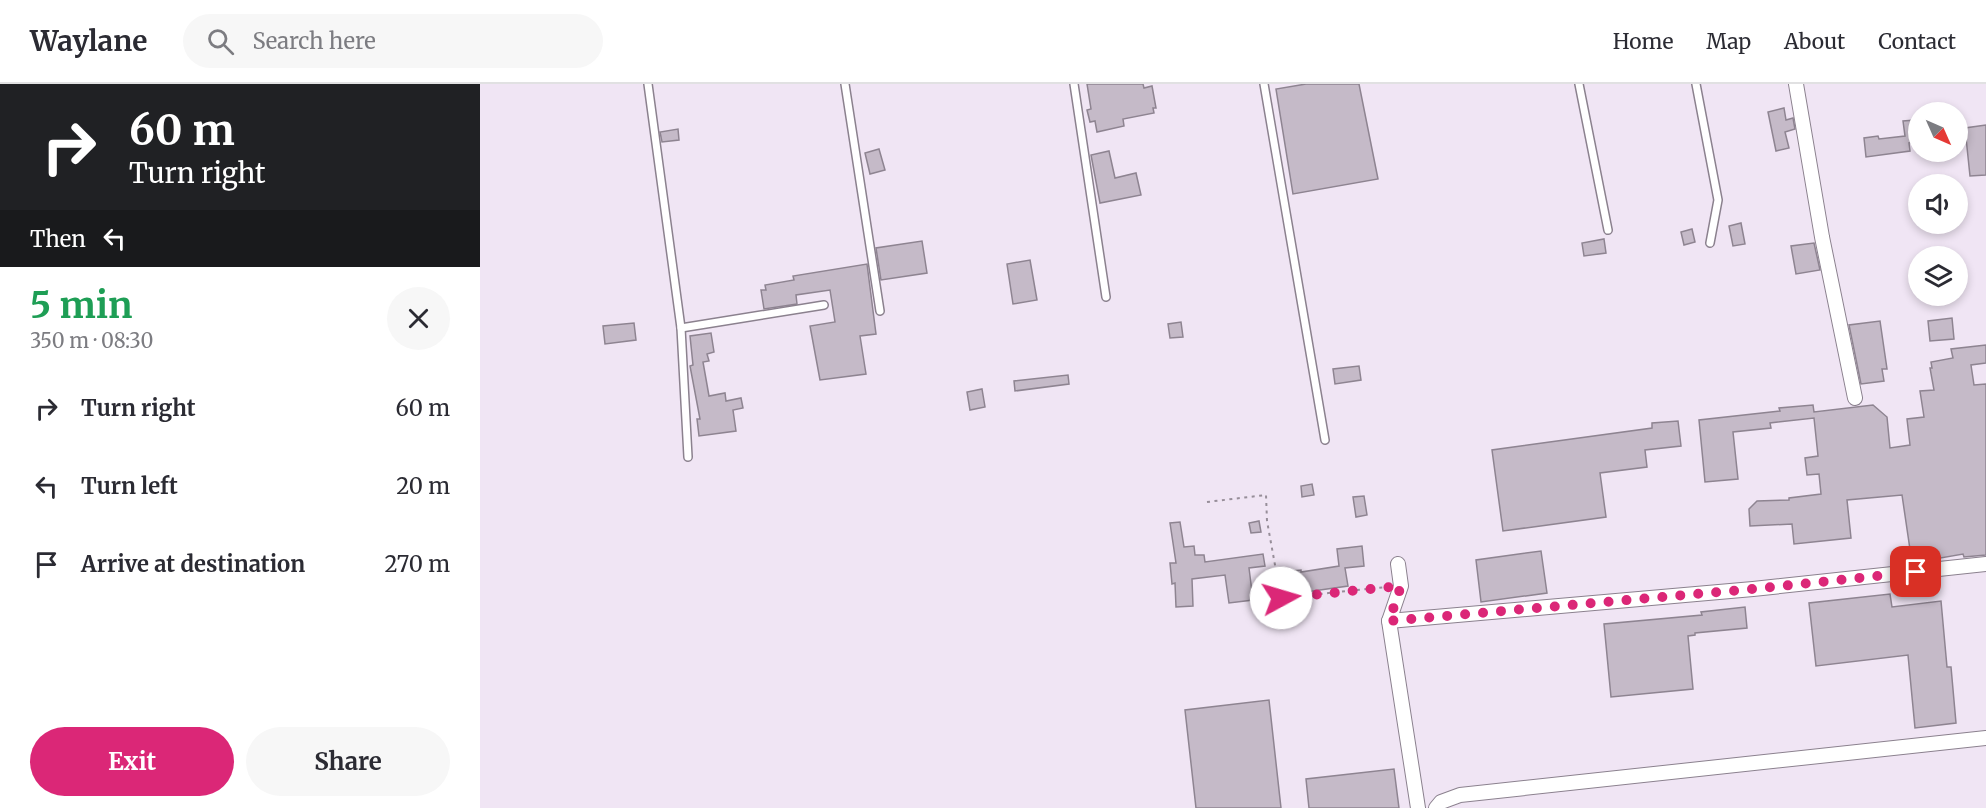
<!DOCTYPE html>
<meta charset="utf-8">
<style>
body{margin:0;font-family:Merriweather,serif;background:#f7f7f7;color:#2b2b33;height:100vh;display:flex;flex-direction:column;font-size:22px;white-space:nowrap}
*{box-sizing:border-box;margin:0}
p{font-size:20px;color:#7c7c81}
.icon{flex:none;width:33px;height:33px;fill:none;stroke:currentColor;stroke-width:2;stroke-linecap:round;stroke-linejoin:round}
.map{position:relative;flex:1;overflow:hidden}
.side{display:flex;flex-direction:column;background:#fff;width:480px}
.side>*{flex:none}
.top-card{background:#202124;color:#fff;overflow:hidden}
.needle{width:39px;rotate:135deg}
.fabs{position:absolute;left:1428px;top:18px;display:grid;gap:12px}
.fabs a{display:grid;place-items:center;width:60px;height:60px;border-radius:50%;background:#fff;box-shadow:0 3px 9px #0003;font-size:30px}
.pin{position:absolute;display:grid;place-items:center;width:51px;height:51px;color:#fff;margin:-26px;border-radius:12px;box-shadow:0 3px 9px #0006}
.me{position:absolute;width:66px;margin:-33px;rotate:84deg;stroke-linejoin:round;filter:drop-shadow(0 0 4px #0008)}
.turn{display:flex;align-items:center;gap:21px;height:126px;padding:0 30px;font-size:27px}
.turn .icon{width:78px;height:78px;stroke-width:2.5}
.turn b{display:block;font-size:42px;line-height:51px}
.then{display:flex;align-items:center;height:57px;padding:0 30px;background:#0003;gap:12px;font-size:22px}
.round{display:grid;place-items:center;flex:none;width:63px;height:63px;border-radius:32px;background:#f7f7f7}
.headline{display:flex;align-items:center;justify-content:space-between;height:102px;padding:0 30px}
h1{font-size:36px;font-weight:700;line-height:45px;color:#1e9e55}
.action{display:flex;gap:12px;margin-top:auto;padding:12px 30px}
.action a{flex:1;height:69px;border-radius:36px;background:#db2777;color:#fff;font-size:24px;font-weight:700;line-height:69px;text-align:center}
.action a+a{background:#f7f7f7;color:#2b2b33}
ul{padding:0;list-style:none}
li{display:flex;align-items:center;gap:18px;height:78px;padding:0 30px}
li div{flex:1}
li b{display:block;font-size:22px}
li em{font-style:normal}
header{display:flex;align-items:center;gap:36px;box-sizing:border-box;height:84px;padding:0 30px;background:#fff;border-bottom:2px solid #e1e1e2}
header strong{font-size:28px}
nav{display:flex;gap:33px;margin-inline-start:auto;font-size:21px}
.search{width:420px;height:54px;background:#f7f7f7;display:flex;align-items:center;gap:15px;box-sizing:border-box;padding:0 21px;border-radius:33px;color:#7c7c81;font-size:22px}
main{display:flex;flex:1;min-height:0}
.map>svg:first-child{display:block}
</style>
<header>
<strong>Waylane</strong>
<div class="search"><svg class="icon" aria-label="search" viewBox="0 0 24 24"><circle cx="10" cy="10" r="6"/><path d="M15 15l6 6"/></svg>Search here</div>
<nav><a>Home</a><a>Map</a><a>About</a><a>Contact</a></nav>
</header>
<main>
<section class="side">
<div class="top-card">
<div class="turn"><svg class="icon" aria-label="right" viewBox="0 0 24 24"><path d="M7 20v-9h11M14 6l5 5-5 5"/></svg><div><b>60 m</b>Turn right</div></div>
<div class="then">Then<svg class="icon" aria-label="left" viewBox="0 0 24 24"><path d="M17 20v-9H6M10 6l-5 5 5 5"/></svg></div>
</div>
<div class="headline"><div><h1>5 min</h1><p>350 m · 08:30</p></div><a class="round"><svg class="icon" aria-label="close" viewBox="0 0 24 24"><path d="M6 6l12 12M18 6L6 18"/></svg></a></div>
<ul>
<li><svg class="icon" aria-label="right" viewBox="0 0 24 24"><path d="M7 20v-9h11M14 6l5 5-5 5"/></svg><div><b>Turn right</b></div><em>60 m</em></li>
<li><svg class="icon" aria-label="left" viewBox="0 0 24 24"><path d="M17 20v-9H6M10 6l-5 5 5 5"/></svg><div><b>Turn left</b></div><em>20 m</em></li>
<li><svg class="icon" aria-label="arrive" viewBox="0 0 24 24"><path d="M6 21V4h12l-3 4 3 4H6"/></svg><div><b>Arrive at destination</b></div><em>270 m</em></li>
</ul>
<div class="action"><a>Exit</a><a>Share</a></div>
</section>
<div class="map">
<svg width="1506" height="724" viewBox="0 0 1506 724">
<rect width="100%" height="100%" fill="#f0e5f4"/>
<g fill="#c5bac8" stroke="#8e8491" stroke-width="1.5">
<path d="M607 0H663L664 4 672 2 676 24H673L674 29 643 35 644 42 617 48 615 37 610 38 607 26 611 25Z"/>
<path d="M826 0H879L898 95 813 110 796 5Z"/>
<path d="M1304 24 1306 36 1313 34 1315 45 1305 48 1309 64 1296 67 1288 28Z"/>
<path d="M1435 36 1437 58 1429 59 1430 67 1386 73 1384 54 1398 52 1399 55 1425 52 1423 37Z"/>
<path d="M1506 41V91L1490 92 1485 44Z"/>
<path d="M198 45 199 56 182 58 180 48Z"/>
<path d="M399 65 405 86 390 90 385 69Z"/>
<path d="M629 67 635 94 656 89 661 111 620 119 611 71Z"/>
<path d="M1261 139 1265 160 1253 162 1249 142Z"/>
<path d="M1212 145 1215 158 1204 161 1201 148Z"/>
<path d="M1124 155 1126 169 1104 172 1102 159Z"/>
<path d="M442 157 447 189 401 196 396 164Z"/>
<path d="M1334 159 1340 186 1316 190 1311 162Z"/>
<path d="M550 176 557 216 533 220 527 180Z"/>
<path d="M387 180 396 250 380 252 386 290 340 296 330 242 355 238 350 206 316 211 317 220 284 225 281 206H286L285 201 314 196 313 192Z"/>
<path d="M1472 234 1474 255 1450 257 1448 237Z"/>
<path d="M1400 237 1407 285H1402L1404 297 1381 300 1369 241Z"/>
<path d="M701 238 703 253 690 254 688 240Z"/>
<path d="M154 239 156 256 125 260 123 242Z"/>
<path d="M231 249 234 268 227 270 229 277 223 278 229 312 245 309 246 317 261 314 263 324 253 326 256 347 219 352 217 335H220L210 282 213 281 210 252Z"/>
<path d="M1506 261V279L1491 281 1494 301 1506 300V471L1484 473 1483 470 1432 479 1422 411 1367 416 1371 454 1314 460 1312 440 1270 442 1269 425 1277 417 1309 416V414L1341 410 1339 390 1327 391 1325 374 1338 372 1334 334 1290 339 1291 344 1253 348 1258 395 1225 398 1219 336 1300 327 1299 324 1333 321 1334 328 1393 321 1407 333 1410 364 1430 361 1427 335 1444 333 1440 307 1454 306 1450 284H1452L1451 278 1473 274 1471 265Z"/>
<path d="M879 282 881 296 855 300 853 285Z"/>
<path d="M588 291 589 300 535 307 534 297Z"/>
<path d="M502 305 505 323 490 326 487 308Z"/>
<path d="M1198 337 1201 362 1165 366 1167 383 1120 389 1126 433 1023 447 1012 366 1172 344V339Z"/>
<path d="M832 400 834 411 822 413 821 402Z"/>
<path d="M884 412 887 431 876 433 873 413Z"/>
<path d="M779 437 781 448 771 449 769 439Z"/>
<path d="M700 438 704 463 714 462 715 471H724L725 478 783 470 785 482 769 484 773 516 749 519 745 491 712 495 713 522 696 523 695 499 692 500 690 479H696L690 439Z"/>
<path d="M882 462 884 482 865 484 868 502 826 508 824 499 804 502 802 488 821 486V488L859 482 857 465Z"/>
<path d="M1061 467 1067 509 1001 518 996 476Z"/>
<path d="M1410 510 1412 523 1461 517 1467 583H1471L1476 639 1435 644 1428 571 1336 582 1329 519Z"/>
<path d="M1265 523 1267 544 1215 549V551L1208 552 1213 605 1131 613 1124 540 1222 531 1221 528Z"/>
<path d="M789 616 801 724H716L705 626Z"/>
<path d="M914 685 919 724H829L826 695Z"/>
</g>
<g fill="none" stroke-linecap="round" stroke-linejoin="round">
<defs>
<g id="service">
<path d="M168 0 201 244 208 373"/>
<path d="M365 0 400 227"/>
<path d="M594 0 626 213"/>
<path d="M784 0 845 356"/>
<path d="M1099 0 1128 146"/>
<path d="M1216 0 1238 116 1230 159"/>
<path d="M201 244 344 221"/>
</g>
<g id="minor">
<path d="M1316 0 1342 153 1375 314"/>
<path d="M918 480 921 502 909 537 938 724"/>
<path d="M909 537 1273 505 1506 480"/>
<path d="M956 724 961 718 980 711 1506 654"/>
</g>
</defs>
<use href="#service" stroke="#8b818e" stroke-width="10"/>
<use href="#minor" stroke="#8b818e" stroke-width="16"/>
<path stroke="#978e99" stroke-width="2" stroke-dasharray="3 4.5" stroke-linecap="butt" d="M727 418 786 411 787 437 801 514 906 503"/>
<use href="#service" stroke="#fff" stroke-width="7"/>
<use href="#minor" stroke="#fff" stroke-width="14"/>
</g>
<g fill="none" stroke-linecap="round" stroke-linejoin="round">
<path stroke="#db2777" stroke-width="10" stroke-dasharray="0 18" d="M801 514 921 502 909 537 1273 505 1436 488"/>
</g>
</svg>
<div class="fabs">
<a><svg class="needle" viewBox="-14 -14 28 28"><path d="M0-13l5 13h-10z" fill="#e53935"/><path d="M0 13l5-13h-10z" fill="#7c7c81"/></svg></a>
<a><svg class="icon" aria-label="sound" viewBox="0 0 24 24"><path d="M4 9h4l5-4v14l-5-4H4zM17 9q2 3 0 6"/></svg></a>
<a><svg class="icon" aria-label="layers" viewBox="0 0 24 24"><path d="M12 4l9 5-9 5-9-5zM3 14l9 5 9-5"/></svg></a>
</div>
<div class="pin" style="left:1436px;top:488px;background:#d93025"><svg class="icon" aria-label="arrive" viewBox="0 0 24 24"><path d="M6 21V4h12l-3 4 3 4H6"/></svg></div>
<svg class="me" style="left:801px;top:514px" viewBox="-20 -20 40 40"><circle r="19" fill="#fff"/><path d="M0-13L10 11 0 6-10 11z" fill="#db2777"/></svg>
</div>
</main>
